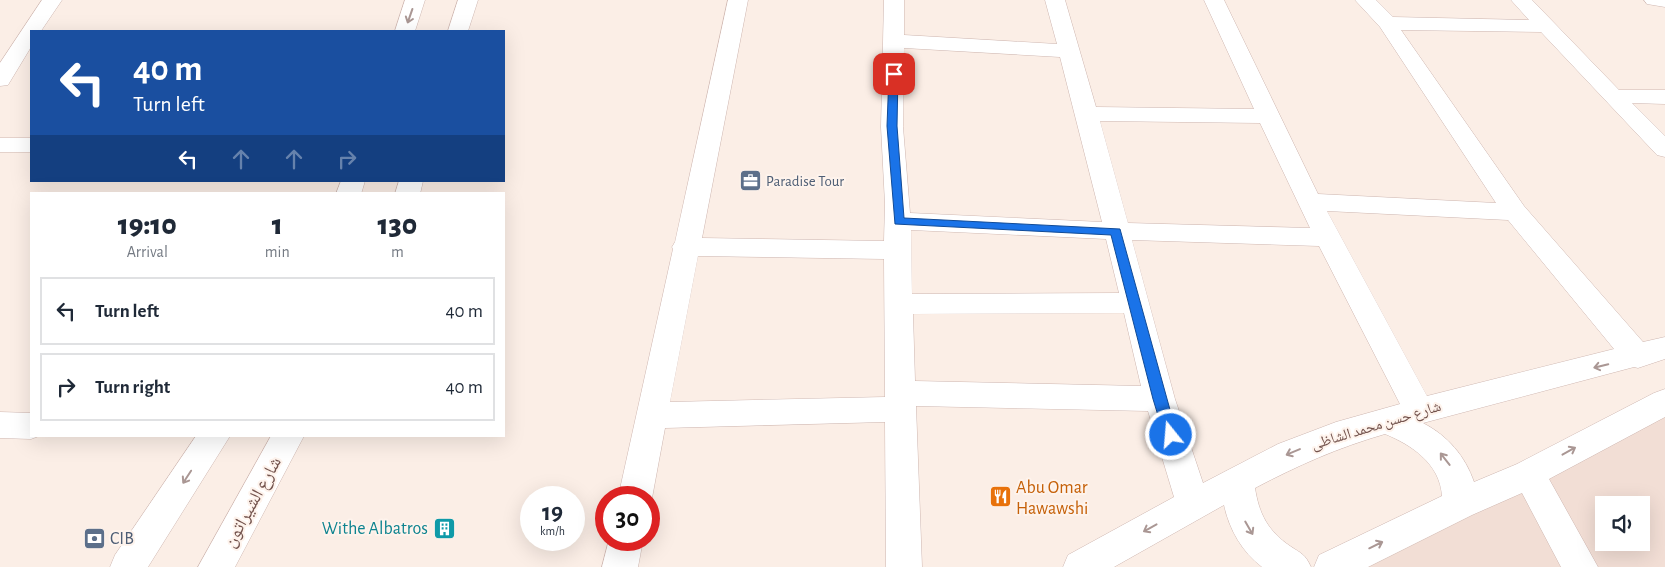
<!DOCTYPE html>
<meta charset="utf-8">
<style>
body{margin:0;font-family:"Alegreya Sans","Noto Naskh Arabic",sans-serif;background:#f6f6f7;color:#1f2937;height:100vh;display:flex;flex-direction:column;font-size:19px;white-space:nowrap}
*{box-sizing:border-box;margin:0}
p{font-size:16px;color:#747a83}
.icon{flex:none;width:28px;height:28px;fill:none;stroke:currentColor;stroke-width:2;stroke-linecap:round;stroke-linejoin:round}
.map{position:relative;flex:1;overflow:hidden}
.panel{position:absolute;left:30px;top:192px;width:475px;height:245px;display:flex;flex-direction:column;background:#fff;border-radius:0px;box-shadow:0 5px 20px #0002}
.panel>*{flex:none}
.banner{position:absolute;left:30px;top:30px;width:475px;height:152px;border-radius:0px;box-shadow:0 5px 20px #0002;background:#1a4fa0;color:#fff;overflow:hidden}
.fabs{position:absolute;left:1595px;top:496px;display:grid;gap:10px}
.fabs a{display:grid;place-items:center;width:55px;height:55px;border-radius:0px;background:#fff;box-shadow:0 5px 20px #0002;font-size:25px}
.speed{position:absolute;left:520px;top:486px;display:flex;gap:10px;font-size:25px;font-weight:700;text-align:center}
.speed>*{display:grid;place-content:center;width:65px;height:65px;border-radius:50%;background:#fff;box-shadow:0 5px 20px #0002;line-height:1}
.speed small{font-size:12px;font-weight:400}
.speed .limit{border:8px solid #d22;background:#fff;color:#111}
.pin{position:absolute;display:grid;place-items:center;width:42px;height:42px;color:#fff;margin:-21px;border-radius:10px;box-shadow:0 2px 8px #0006}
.me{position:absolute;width:55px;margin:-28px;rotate:343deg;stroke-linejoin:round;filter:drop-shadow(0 0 4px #0008)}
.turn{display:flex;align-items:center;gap:18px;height:105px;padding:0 20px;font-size:22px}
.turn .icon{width:65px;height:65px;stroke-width:2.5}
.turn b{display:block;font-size:35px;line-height:42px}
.lanes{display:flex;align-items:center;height:48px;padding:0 20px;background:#0003;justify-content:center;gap:25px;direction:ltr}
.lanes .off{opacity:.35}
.eta{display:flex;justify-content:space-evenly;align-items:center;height:85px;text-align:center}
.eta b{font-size:30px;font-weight:800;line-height:35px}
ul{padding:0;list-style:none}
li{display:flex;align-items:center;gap:15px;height:68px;margin:0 10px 8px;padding:0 10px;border:2px solid #e0e1e3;border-radius:0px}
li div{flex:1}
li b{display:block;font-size:19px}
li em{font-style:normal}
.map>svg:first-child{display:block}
</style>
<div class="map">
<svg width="1665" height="567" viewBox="0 0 1665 567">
<rect width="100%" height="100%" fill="#fbeee6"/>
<path fill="#f2ded5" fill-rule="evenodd" d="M1665 406V567H1341ZM1604 505H1641V542H1604Z"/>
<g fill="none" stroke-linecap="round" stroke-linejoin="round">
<defs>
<g id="minor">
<path d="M42 0H62L41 31H31V47L8 85 0 86V63Z"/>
<path d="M405 0H425L415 31H395Z"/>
<path d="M458 0H478L468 31H448Z"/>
<path d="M728 0H748L702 238 884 241 885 204 881 127 884 0H904V35L1057 44 1045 0H1065L1096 107 1254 109 1204 0H1224L1318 194 1496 203 1380 27 1355 0H1376L1393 17 1529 20 1511 0H1532L1619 90H1665V104L1632 103 1665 136V157L1657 155 1541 32 1401 30 1524 206 1643 342 1665 337V359L1638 368 1634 367 1423 423C1448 436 1465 456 1474 482L1517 464 1654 393 1665 389V417L1549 479 1598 567H1561L1522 493 1472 515 1368 567H1314L1319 555 1442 496C1440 464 1412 445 1385 434 1337 448 1299 465 1255 488 1259 514 1268 531 1290 546 1302 554 1305 554 1311 567H1262C1242 552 1229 529 1224 505L1114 567H1063L1068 555 1174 497 1148 411 916 406 922 567H886L885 422 665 428 652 498 649 505V498H618L673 249 672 247 675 242ZM904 48 1060 57 1102 222 910 213 903 127ZM1100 121 1260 123 1310 228 1128 223ZM1327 211 1508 220 1614 349 1427 396ZM911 230 1106 239 1119 293 912 294ZM1132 240 1319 246 1400 404 1336 422 1278 444 1203 483 1175 399ZM698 256 884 259 885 397 670 402ZM1124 313 1141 386 915 381 913 314Z"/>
<path d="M1644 0H1665V7L1647 4Z"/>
<rect x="0" y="138" width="31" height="14"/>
<path d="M341 181H365L361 194H336Z"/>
<path d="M399 181H423L420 194H395Z"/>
<path d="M0 412 31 413V436H39L31 439 0 438Z"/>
<path d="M196 436H230L148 567H110L115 555Z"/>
<path d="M271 436H304L235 567H198Z"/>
<path d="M609 540H643L638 567H602Z"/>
</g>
</defs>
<use href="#minor" stroke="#ceb6b0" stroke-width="1"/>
<use href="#minor" fill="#fff" fill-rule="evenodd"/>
</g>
<defs><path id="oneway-shaft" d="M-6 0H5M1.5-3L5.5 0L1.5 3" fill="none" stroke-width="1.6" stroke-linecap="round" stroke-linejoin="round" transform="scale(1.25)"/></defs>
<g stroke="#aa9794">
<use href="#oneway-shaft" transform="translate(410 16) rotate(109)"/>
<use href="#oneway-shaft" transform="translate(1601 366) rotate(166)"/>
<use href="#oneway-shaft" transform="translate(1569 451) rotate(-29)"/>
<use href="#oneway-shaft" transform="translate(1293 452) rotate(157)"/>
<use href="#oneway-shaft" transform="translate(1445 459) rotate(-128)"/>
<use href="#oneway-shaft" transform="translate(187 477) rotate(123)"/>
<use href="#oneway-shaft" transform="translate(1150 528) rotate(151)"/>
<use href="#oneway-shaft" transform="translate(1249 528) rotate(60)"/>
<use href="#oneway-shaft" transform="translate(1376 545) rotate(-26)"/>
</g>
<path fill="#1a73e8" stroke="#114b97" d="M894 72 898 74 897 126 904 218 1120 229 1177 435 1175 439 1171 440 1166 439 1164 435 1153 399 1111 235 895 224 887 126 889 74Z"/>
<defs>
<symbol id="office-square" viewBox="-11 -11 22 22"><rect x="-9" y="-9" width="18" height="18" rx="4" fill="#5c6f8a" stroke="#fef3ec"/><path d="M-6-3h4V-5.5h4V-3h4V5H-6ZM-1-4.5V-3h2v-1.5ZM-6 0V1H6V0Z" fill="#fff"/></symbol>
<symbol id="restaurant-square" viewBox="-11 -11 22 22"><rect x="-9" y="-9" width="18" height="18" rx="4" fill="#e8710a" stroke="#fef3ec"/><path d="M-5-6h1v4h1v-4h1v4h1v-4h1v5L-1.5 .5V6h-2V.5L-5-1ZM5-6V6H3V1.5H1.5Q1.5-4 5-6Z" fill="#fff"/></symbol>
<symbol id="building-square" viewBox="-11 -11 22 22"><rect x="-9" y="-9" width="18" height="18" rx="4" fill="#0f9aa8" stroke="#fef3ec"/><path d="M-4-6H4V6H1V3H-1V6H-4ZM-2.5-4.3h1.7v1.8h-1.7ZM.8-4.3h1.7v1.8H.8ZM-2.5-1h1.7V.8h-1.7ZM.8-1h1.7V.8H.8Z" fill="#fff"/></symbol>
<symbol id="bank-square" viewBox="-11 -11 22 22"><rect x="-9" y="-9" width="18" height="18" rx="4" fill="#5c6f8a" stroke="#fef3ec"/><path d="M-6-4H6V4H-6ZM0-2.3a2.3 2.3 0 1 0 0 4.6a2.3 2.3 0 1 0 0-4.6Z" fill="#fff"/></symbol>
</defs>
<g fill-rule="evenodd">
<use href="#office-square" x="738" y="168" width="25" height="25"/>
<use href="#restaurant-square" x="988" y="484" width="25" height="25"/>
<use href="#building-square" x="432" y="516" width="25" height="25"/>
<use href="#bank-square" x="82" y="526" width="25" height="25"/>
</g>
<g text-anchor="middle" stroke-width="4" stroke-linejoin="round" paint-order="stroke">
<g font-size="15" fill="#4e5e75" stroke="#fef3ec" text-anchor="start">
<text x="766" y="186">Paradise Tour</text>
</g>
<g font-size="15" fill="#72524c" stroke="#fef3ec">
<text transform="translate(1376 425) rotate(-17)" y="5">شارع حسن محمد الشاظى</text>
</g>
<g font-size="18" fill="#c56008" stroke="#fef3ec" text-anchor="start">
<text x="1016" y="493">Abu Omar<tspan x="1016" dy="21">Hawawshi</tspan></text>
</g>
<g font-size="18" fill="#72524c" stroke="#fef3ec">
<text transform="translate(252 502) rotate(-61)" y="6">شارع الشيراتون</text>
</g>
<g font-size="18" fill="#0d838f" stroke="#fef3ec" text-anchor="end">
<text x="428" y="534">Withe Albatros</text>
</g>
<g font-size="18" fill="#4e5e75" stroke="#fef3ec" text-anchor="start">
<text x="110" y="544">CIB</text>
</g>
</g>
</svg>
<div class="fabs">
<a><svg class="icon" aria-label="sound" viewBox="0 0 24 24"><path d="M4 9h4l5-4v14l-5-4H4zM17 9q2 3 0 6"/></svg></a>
</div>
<div class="speed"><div>19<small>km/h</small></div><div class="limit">30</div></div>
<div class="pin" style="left:894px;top:74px;background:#d93025"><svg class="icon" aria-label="arrive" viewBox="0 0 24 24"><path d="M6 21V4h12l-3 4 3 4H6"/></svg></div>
<svg class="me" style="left:1171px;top:435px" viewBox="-20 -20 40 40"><circle r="17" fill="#1a73e8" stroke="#fff" stroke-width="3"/><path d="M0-11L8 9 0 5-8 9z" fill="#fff"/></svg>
<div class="banner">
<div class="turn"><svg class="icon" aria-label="left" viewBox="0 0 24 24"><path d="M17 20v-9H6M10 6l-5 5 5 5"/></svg><div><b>40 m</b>Turn left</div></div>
<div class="lanes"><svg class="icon" aria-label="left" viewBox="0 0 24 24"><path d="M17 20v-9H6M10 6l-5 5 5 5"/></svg><svg class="icon off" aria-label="ahead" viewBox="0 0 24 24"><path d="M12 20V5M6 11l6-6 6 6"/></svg><svg class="icon off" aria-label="ahead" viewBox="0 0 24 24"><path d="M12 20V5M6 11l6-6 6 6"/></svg><svg class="icon off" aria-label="right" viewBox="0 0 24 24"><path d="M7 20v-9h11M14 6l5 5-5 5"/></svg></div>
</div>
<section class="panel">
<div class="eta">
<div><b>19:10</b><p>Arrival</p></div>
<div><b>1</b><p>min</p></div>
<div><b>130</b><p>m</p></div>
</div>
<ul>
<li><svg class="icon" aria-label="left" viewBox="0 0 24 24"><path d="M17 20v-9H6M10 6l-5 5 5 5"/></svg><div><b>Turn left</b></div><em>40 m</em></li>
<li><svg class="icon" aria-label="right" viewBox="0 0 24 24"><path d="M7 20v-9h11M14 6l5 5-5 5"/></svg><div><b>Turn right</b></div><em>40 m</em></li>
</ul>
</section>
</div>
